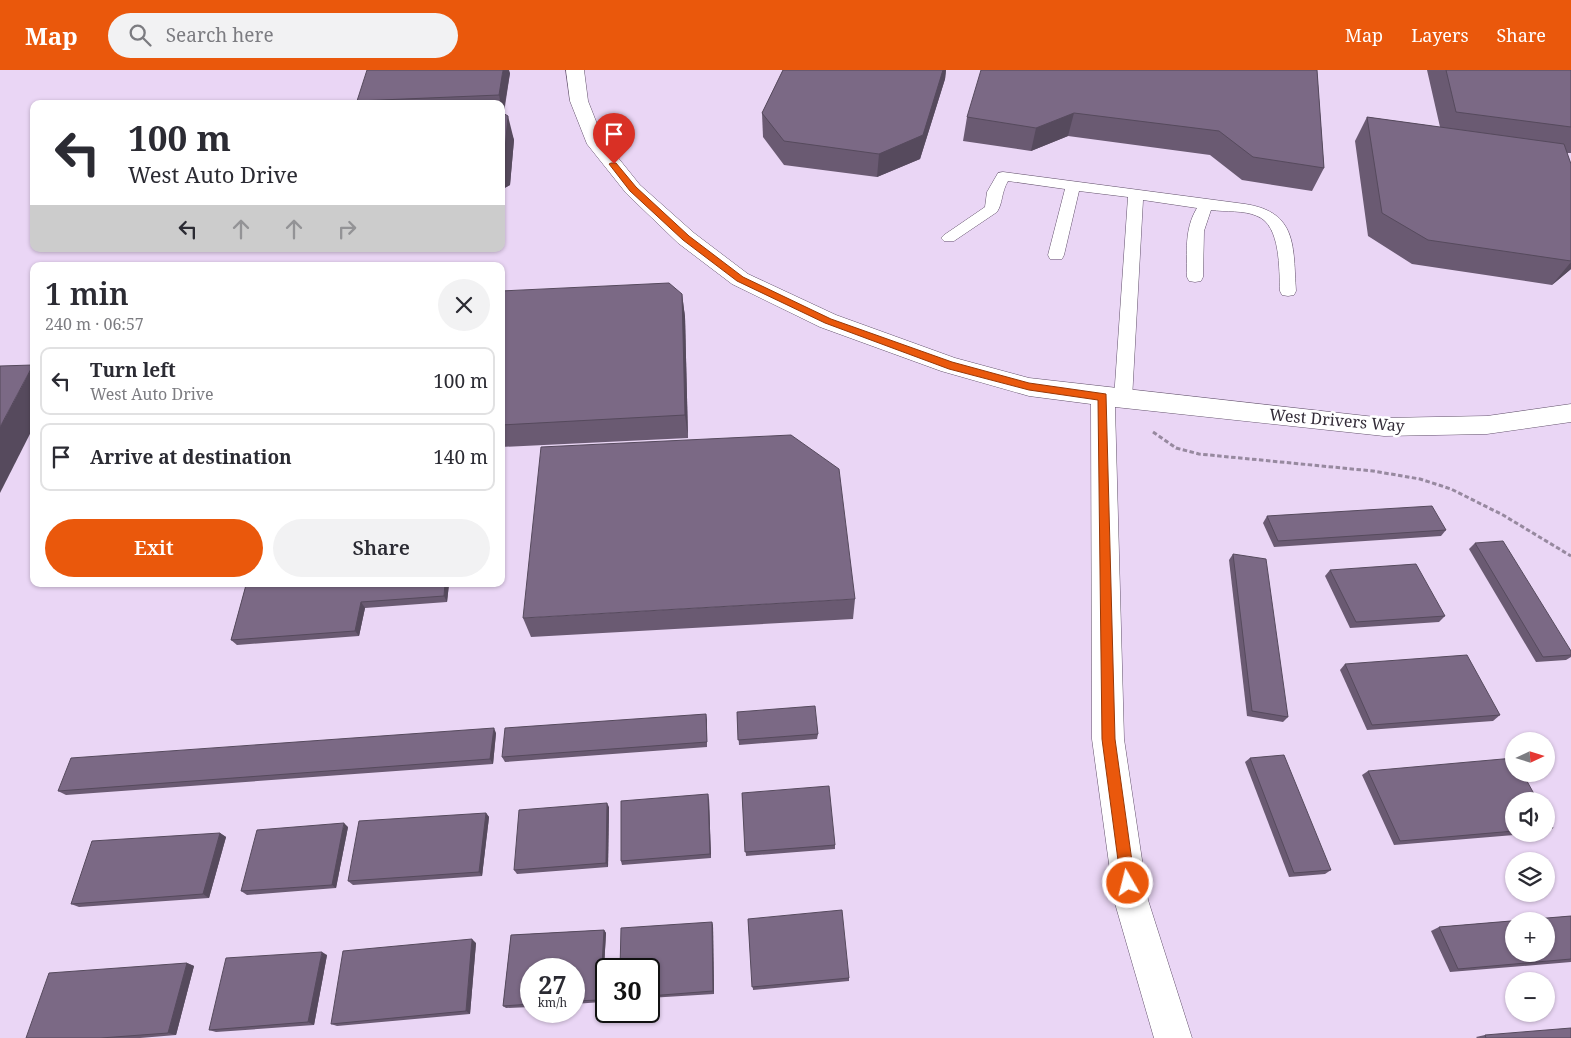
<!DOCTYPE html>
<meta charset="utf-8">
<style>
body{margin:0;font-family:"Noto Serif",serif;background:#f2f2f3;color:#2b2b33;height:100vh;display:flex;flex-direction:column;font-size:19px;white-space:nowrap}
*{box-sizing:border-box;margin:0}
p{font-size:16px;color:#7c7c81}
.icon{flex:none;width:28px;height:28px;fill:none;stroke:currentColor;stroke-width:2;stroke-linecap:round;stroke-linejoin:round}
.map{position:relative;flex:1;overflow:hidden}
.panel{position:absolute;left:30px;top:192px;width:475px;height:325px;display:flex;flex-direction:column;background:#fff;border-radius:10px;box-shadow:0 1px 4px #0004}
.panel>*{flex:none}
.guide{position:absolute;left:30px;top:30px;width:475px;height:152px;border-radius:10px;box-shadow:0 1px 4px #0004;background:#fff;color:#2b2b33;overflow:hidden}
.needle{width:32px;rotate:86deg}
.tools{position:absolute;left:1505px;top:662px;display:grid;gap:10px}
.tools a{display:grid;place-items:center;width:50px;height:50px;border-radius:50%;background:#fff;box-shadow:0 1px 4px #0004;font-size:25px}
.speed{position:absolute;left:520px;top:888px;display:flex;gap:10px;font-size:25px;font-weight:700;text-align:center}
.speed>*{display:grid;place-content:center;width:65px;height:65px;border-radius:50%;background:#fff;box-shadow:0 1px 4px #0004;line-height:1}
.speed small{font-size:12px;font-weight:400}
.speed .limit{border:2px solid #111;border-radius:8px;background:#fff;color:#111}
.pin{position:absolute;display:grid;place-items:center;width:42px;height:42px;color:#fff;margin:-51px -21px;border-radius:50% 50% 50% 0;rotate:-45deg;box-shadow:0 0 5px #0007}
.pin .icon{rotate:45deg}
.me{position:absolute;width:55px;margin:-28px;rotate:352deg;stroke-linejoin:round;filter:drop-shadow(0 0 4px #0008)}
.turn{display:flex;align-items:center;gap:18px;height:105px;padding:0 15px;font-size:22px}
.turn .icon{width:65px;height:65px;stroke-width:2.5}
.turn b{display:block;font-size:35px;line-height:42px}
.lanes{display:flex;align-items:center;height:48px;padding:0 15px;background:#0003;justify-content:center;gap:25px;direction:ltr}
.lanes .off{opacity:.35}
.round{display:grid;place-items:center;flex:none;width:52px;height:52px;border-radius:26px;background:#f2f2f3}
.head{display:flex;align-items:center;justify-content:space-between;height:85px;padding:0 15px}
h1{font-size:30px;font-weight:600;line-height:38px}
.primary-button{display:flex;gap:10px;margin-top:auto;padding:10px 15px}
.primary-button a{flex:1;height:58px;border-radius:30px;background:#ea580c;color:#fff;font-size:20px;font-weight:600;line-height:58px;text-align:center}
.primary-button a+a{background:#f2f2f3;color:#2b2b33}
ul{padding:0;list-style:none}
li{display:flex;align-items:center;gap:15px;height:68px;margin:0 10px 8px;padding:0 5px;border:2px solid #e1e1e2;border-radius:10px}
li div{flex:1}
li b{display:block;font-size:19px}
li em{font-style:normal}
header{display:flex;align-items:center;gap:30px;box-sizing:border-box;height:70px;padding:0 25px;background:#ea580c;color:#fff}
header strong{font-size:24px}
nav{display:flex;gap:28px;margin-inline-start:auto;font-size:18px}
.search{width:350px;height:45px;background:#f2f2f3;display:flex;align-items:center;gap:12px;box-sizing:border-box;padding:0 18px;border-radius:28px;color:#7c7c81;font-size:19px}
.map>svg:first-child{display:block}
</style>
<header>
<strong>Map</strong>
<div class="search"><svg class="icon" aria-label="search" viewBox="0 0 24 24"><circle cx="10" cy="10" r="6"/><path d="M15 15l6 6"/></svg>Search here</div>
<nav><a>Map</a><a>Layers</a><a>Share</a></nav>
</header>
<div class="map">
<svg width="1571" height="968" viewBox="0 0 1571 968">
<rect width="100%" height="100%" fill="#ead6f5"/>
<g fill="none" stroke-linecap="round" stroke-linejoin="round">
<defs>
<path id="lane" d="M1003 102 1245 134C1298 142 1293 177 1296 221L1294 225 1288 226 1282 225 1280 221C1279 200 1281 155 1257 146 1244 140 1225 142 1211 140L1204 161 1203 207 1201 211 1195 212 1189 211 1187 207C1187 183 1184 159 1197 138L1143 130 1132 329 1129 334 1123 335 1117 334 1114 329 1128 127 1079 121 1064 185 1062 189H1050L1048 185 1065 119 1008 111C1001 123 1003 133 997 142L954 171H944L941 168 944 165 985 137 987 122 998 103Z"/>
<path id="street" d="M566 0H584L588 31 603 69 640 115 694 163 748 204 836 245 955 288 1029 308 1384 348 1487 346 1571 334V352L1487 364 1384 366 1115 337 1124 669 1148 830 1192 968H1154L1114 830 1092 669 1091 334 1029 326 941 301 820 257 732 214 678 173 626 123 587 74 570 31Z"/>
</defs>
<use href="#lane" stroke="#63526c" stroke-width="1"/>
<use href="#street" stroke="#63526c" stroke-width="1"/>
<path stroke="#97899f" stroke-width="3" stroke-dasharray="4.5 2.5" stroke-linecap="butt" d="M1153 362 1176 378 1199 384 1373 401 1420 409 1451 419 1503 445 1571 486"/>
<use href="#lane" fill="#fff" fill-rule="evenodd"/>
<use href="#street" fill="#fff" fill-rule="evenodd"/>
</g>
<g fill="#6a5a72">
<path d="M783 0H946L945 9 920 89 877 107 784 95 763 67 762 43Z"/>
<path d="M1317 0 1324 98 1312 121 1242 110 1210 85 1068 66 1031 81 963 71 967 47Z"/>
<path d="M1427 0H1571V83H1567L1571 94V199L1552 215 1412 194 1368 166 1355 71 1367 47 1440 57Z"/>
<path d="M510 3 504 43 514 70 510 115 501 120V34H358L357 31Z"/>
<path d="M501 221 682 224 685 247 688 368 501 377Z"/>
<path d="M1267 446 1446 460 1441 466 1274 477 1263 453Z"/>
<path d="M1475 473 1571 581V587L1566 590 1536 592 1469 479Z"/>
<path d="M1233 484 1288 647 1283 652 1247 646 1229 490Z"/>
<path d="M1330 500 1445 546 1439 552 1350 558 1325 506Z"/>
<path d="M449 514 447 532 365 538 359 566 237 575 231 570 246 515Z"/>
<path d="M855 529 853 549 531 567 523 548Z"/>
<path d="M1345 594 1500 645 1493 651 1367 660 1340 600Z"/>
<path d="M737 642 818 664 817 669 739 675Z"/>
<path d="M707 649V677L505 692 502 687Z"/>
<path d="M496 663 493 694 66 725 58 721Z"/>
<path d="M1250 688 1331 800 1325 804 1289 807 1245 692Z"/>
<path d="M1368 701 1514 731V764H1527L1394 775 1362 705Z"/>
<path d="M742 723 835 775V779L746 786Z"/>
<path d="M709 729 711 788 622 795 621 791Z"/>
<path d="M609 737 608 797 517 804 514 800Z"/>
<path d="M486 743 489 747 482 806 353 815 348 811Z"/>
<path d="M348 757 336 818 247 825 241 821Z"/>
<path d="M220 763 226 767 209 828 79 837 71 834Z"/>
<path d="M1571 846V892L1450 902 1431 861 1439 857Z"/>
<path d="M748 849 849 908V911L753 920Z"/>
<path d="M713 855 714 924 649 928V899Z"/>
<path d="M604 860 606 863 602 932 574 934V899H531V937L506 938 503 936 511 865Z"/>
<path d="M476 873 470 944 337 956 331 954Z"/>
<path d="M327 885 314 955 216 962 209 960Z"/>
<path d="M187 893 194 896 176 965 140 968H26Z"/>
<path d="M1485 965 1571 968H1477L1476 967Z"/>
</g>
<g fill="#564a5d">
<path d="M503 0H509L510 3 503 44 499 25Z"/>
<path d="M943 0H946L945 9 920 89 877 107 879 84Z"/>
<path d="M1074 43 1068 66 1031 81 1036 58Z"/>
<path d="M508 46 514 70 510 115 501 120V93Z"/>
<path d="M1571 192V199L1552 215Z"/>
<path d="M682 224 685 247 688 368 685 345Z"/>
<path d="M33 295 34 296V356L0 423V357Z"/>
<path d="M445 514H449L447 532 444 526Z"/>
<path d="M361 532 365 538 359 566 355 561Z"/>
<path d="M706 644 707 649V677V672Z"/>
<path d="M494 658 496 663 493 694 490 689Z"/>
<path d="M708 724 709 729 711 788 710 784Z"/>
<path d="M607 733 609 737 608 797 606 793Z"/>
<path d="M486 743 489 747 482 806 479 802Z"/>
<path d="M344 753 348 757 336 818 332 815Z"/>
<path d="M220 763 226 767 209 828 203 824Z"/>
<path d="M712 852 713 855 714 924 713 921Z"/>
<path d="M604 860 606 863 602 932 600 930Z"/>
<path d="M472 869 476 873 470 944 466 941Z"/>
<path d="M322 882 327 885 314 955 308 952Z"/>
<path d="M187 893 194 896 176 965 168 963Z"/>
</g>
<g fill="#7b6985" stroke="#564a5d" fill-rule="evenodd">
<path d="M367 0H503L499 25 357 31Z"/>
<path d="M783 0H943L923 65 879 84 784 71 762 43Z"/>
<path d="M981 0H1317L1324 98 1253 87 1219 61 1074 43 1036 58 967 47Z"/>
<path d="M1446 0H1571V57L1456 42Z"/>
<path d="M501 42 508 46 504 91 501 93Z"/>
<path d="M1367 47 1564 74 1571 94V191L1428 170 1382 143Z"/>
<path d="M669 213 682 224 685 345 501 355V221Z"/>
<path d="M33 295 0 357V296Z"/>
<path d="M791 365 839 399 855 529 523 548 541 377Z"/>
<path d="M1432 436 1446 460 1278 471 1267 446Z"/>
<path d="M1503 471 1571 581V585L1543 587 1475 473Z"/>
<path d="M1233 484 1266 489 1288 647 1252 641Z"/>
<path d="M1416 494 1445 546 1356 552 1330 500Z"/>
<path d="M263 514H445L444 526 361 532 355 561 231 570 246 515Z"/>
<path d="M1467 585 1500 645 1372 655 1345 594Z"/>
<path d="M815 636 818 664 738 670 737 642Z"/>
<path d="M706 644 707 672 502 687 505 658Z"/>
<path d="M494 658 490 689 58 721 71 688Z"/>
<path d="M1284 685 1331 800 1294 803 1250 688Z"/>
<path d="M1514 688V704H1523L1538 731H1514V761L1400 771 1368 701Z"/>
<path d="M829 716 835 775 745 782 742 723Z"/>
<path d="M708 724 710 784 621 791V731Z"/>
<path d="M607 733 606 793 514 800 519 740Z"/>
<path d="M486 743 479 802 348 811 359 751Z"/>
<path d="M1546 746 1553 758H1546Z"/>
<path d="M344 753 332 815 241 821 257 760Z"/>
<path d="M220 763 203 824 71 834 92 771Z"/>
<path d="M842 840 849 908 752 917 748 849Z"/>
<path d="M1571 846V889L1458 899 1439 857ZM1514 851H1546V884H1514Z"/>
<path d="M712 852 713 921 649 926V899H620L621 858Z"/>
<path d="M604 860 600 930 574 931V899H531V934L503 936 511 865Z"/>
<path d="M472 869 466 941 331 954 343 881Z"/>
<path d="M322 882 308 952 209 960 226 888Z"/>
<path d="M187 893 168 963 101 968H26L49 903Z"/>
<path d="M1571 958V968H1486L1485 965Z"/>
</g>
<path fill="#ea580c" stroke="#983908" d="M611 93H616L636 117 689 166 743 207 831 249 952 292 1029 313 1106 324 1115 669 1135 813 1133 818 1128 820 1123 818 1121 813 1102 669 1098 330 1029 320 949 299 825 253 737 211 683 170 630 121 609 94Z"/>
<g text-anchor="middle" stroke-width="5" stroke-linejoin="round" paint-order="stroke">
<g font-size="16" fill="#332c38" stroke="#fff">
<text transform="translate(1337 350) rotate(5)" y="6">West Drivers Way</text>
</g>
</g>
</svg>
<div class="tools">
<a><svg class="needle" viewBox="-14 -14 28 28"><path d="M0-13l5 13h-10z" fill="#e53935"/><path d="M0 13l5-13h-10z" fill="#7c7c81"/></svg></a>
<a><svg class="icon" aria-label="sound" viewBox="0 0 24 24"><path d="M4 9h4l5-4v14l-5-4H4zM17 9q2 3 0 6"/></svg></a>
<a><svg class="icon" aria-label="layers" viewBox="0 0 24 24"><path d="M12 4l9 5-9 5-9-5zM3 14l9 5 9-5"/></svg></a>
<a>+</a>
<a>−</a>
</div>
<div class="speed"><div>27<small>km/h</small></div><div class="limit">30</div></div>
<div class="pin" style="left:614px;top:94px;background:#d93025"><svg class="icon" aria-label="arrive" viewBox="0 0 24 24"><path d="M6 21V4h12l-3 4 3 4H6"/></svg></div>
<svg class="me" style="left:1128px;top:813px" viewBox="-20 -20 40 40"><circle r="17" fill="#ea580c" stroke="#fff" stroke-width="3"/><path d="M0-11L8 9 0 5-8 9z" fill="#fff"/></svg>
<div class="guide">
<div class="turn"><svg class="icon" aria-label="left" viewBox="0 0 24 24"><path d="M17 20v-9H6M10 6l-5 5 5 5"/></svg><div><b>100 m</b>West Auto Drive</div></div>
<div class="lanes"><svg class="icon" aria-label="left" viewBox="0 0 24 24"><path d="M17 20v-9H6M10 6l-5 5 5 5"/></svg><svg class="icon off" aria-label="ahead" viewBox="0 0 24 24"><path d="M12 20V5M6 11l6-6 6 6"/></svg><svg class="icon off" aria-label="ahead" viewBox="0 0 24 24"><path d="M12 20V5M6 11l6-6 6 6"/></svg><svg class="icon off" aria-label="right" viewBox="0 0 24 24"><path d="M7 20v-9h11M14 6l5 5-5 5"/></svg></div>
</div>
<section class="panel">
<div class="head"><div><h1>1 min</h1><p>240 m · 06:57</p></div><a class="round"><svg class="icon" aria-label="close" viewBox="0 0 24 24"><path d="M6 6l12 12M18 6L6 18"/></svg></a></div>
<ul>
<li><svg class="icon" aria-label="left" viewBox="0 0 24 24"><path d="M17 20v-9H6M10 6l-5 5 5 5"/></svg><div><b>Turn left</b><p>West Auto Drive</p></div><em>100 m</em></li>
<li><svg class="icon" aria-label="arrive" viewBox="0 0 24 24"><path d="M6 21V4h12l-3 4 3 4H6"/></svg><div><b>Arrive at destination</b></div><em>140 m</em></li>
</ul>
<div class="primary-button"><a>Exit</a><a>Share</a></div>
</section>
</div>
